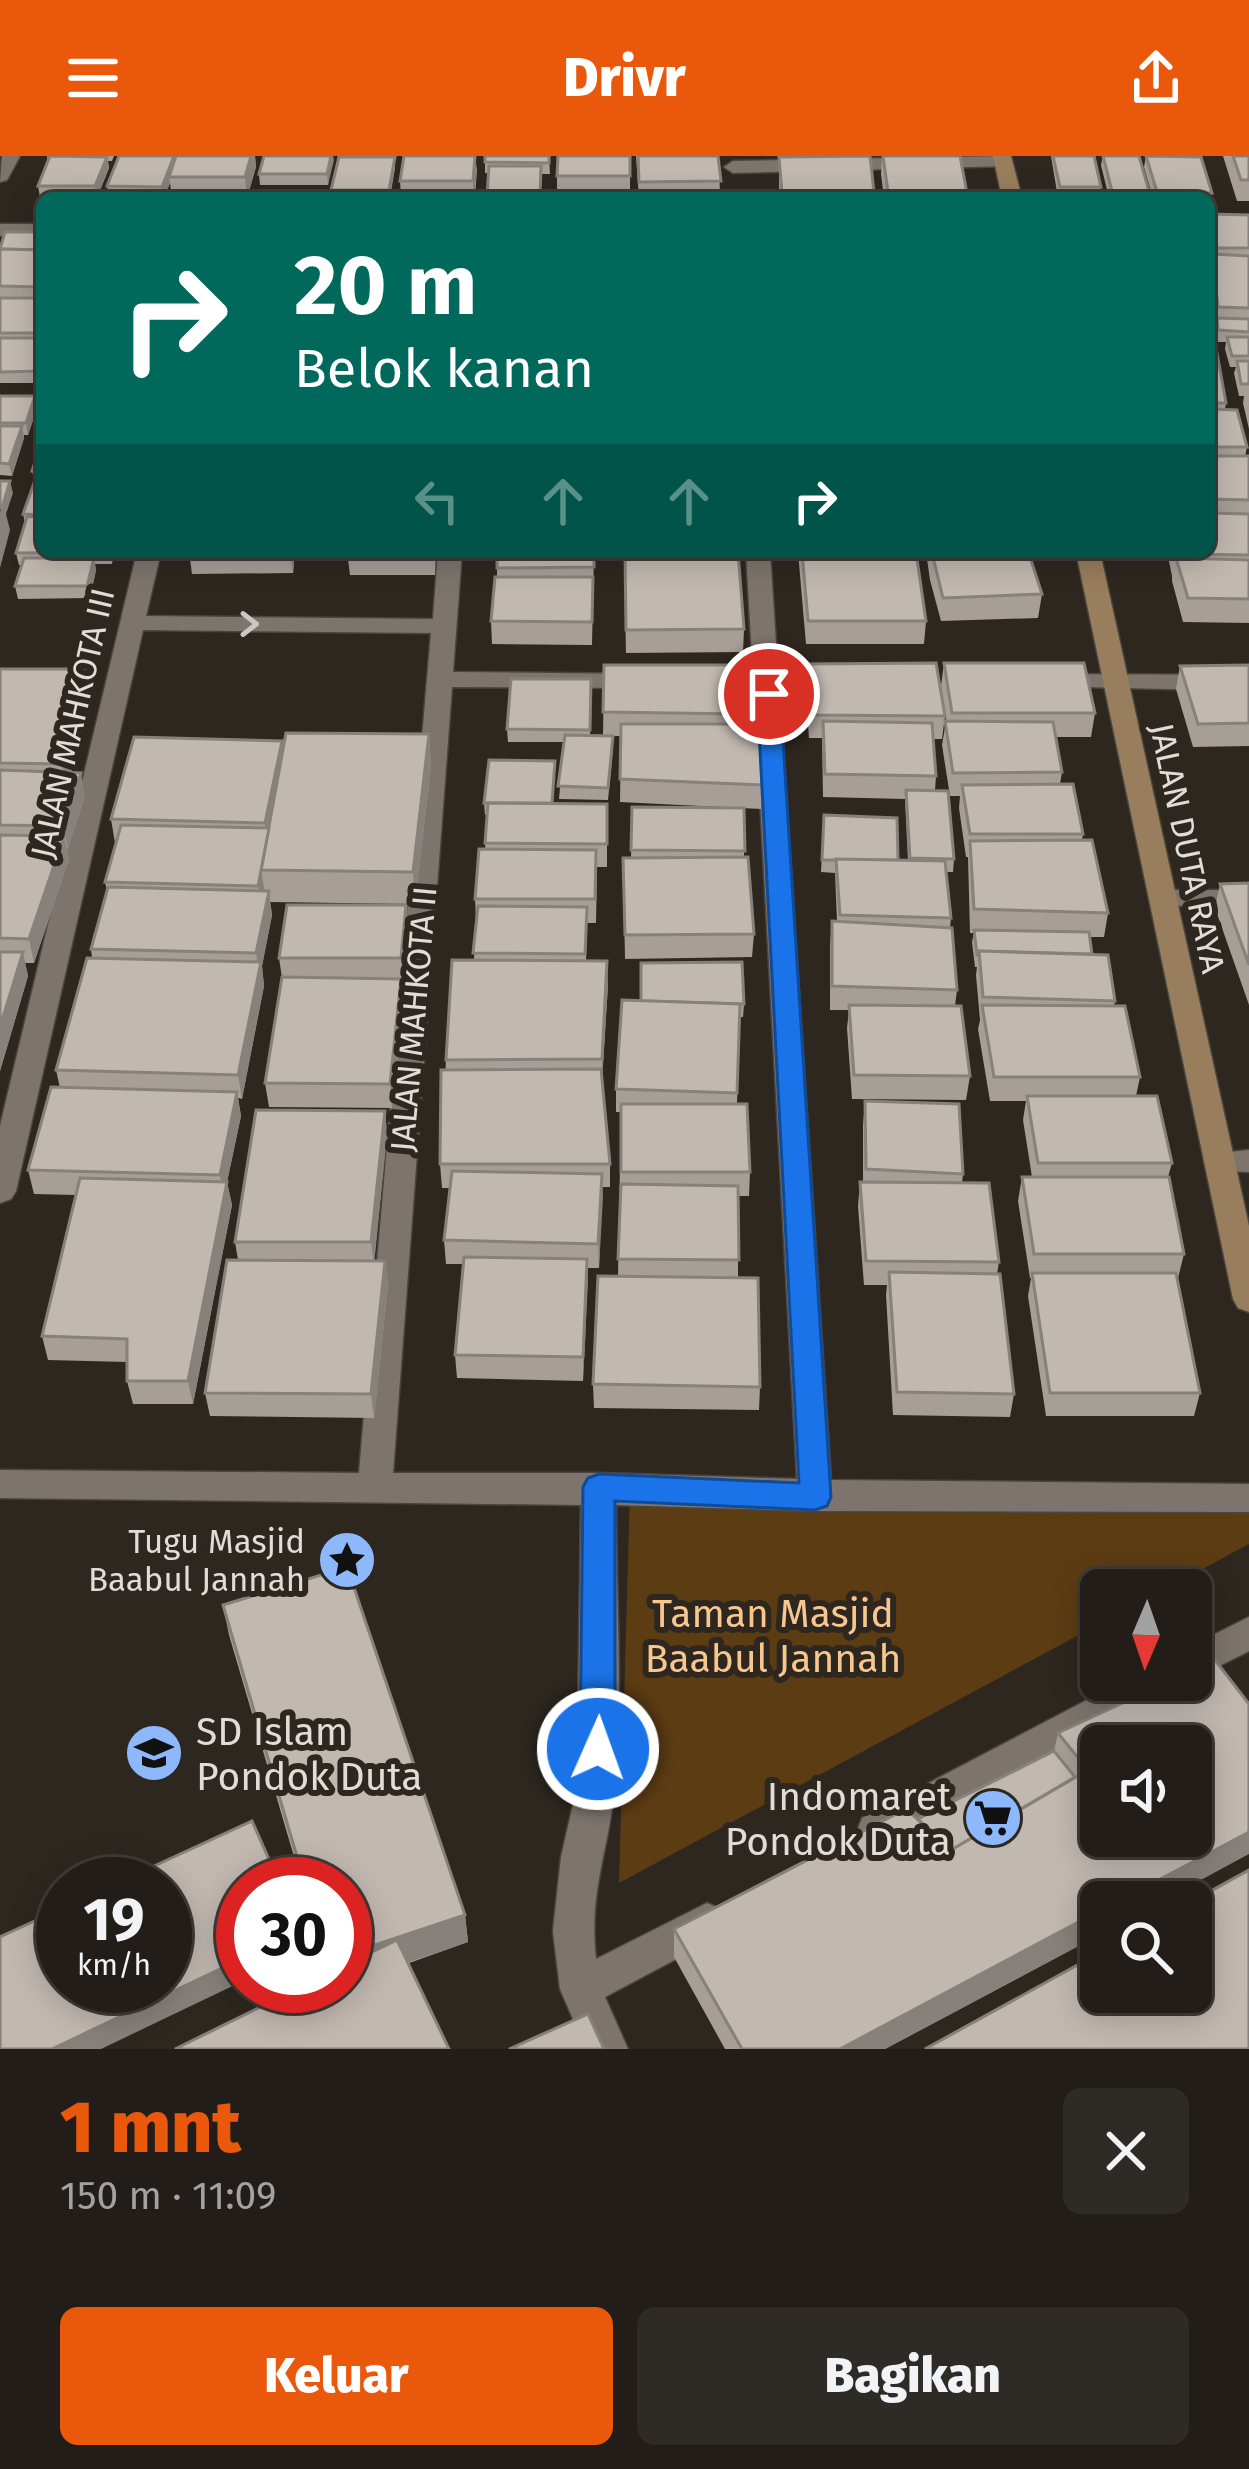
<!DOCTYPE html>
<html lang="id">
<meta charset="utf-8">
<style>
body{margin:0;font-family:"Fira Sans",sans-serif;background:#2e2a25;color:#f1f3f6;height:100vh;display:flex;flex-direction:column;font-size:45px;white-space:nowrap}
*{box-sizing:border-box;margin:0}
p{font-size:39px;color:#a2a2a2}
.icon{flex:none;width:66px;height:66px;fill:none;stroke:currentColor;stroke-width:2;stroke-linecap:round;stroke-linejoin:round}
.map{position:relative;height:1893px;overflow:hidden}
.sheet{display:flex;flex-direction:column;background:#221d18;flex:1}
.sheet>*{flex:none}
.top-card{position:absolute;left:36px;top:36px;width:1179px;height:366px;border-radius:18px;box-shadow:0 6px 30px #0003,0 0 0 3px #3f3b37;background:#00695c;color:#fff;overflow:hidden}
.needle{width:78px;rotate:182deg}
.tools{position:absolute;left:1080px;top:1413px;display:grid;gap:24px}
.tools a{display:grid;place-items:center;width:132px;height:132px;border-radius:18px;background:#221d18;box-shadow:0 6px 30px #0003,0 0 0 3px #3f3b37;font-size:60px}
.speed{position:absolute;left:36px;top:1701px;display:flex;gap:24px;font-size:60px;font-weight:700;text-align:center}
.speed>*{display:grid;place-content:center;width:156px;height:156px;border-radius:50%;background:#221d18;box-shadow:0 6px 30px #0003,0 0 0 3px #3f3b37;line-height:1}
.speed small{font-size:30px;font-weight:400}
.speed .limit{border:18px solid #d22;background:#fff;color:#111}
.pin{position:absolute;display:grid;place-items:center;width:102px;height:102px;color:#fff;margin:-51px;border:6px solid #fff;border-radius:50%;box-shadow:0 3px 12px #0007}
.me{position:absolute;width:132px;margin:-66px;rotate:2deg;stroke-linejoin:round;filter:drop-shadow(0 0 9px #0008)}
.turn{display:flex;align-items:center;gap:42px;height:252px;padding:0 60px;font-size:54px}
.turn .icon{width:156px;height:156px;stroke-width:2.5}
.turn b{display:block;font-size:84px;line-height:102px}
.lanes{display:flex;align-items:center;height:114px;padding:0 60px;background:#0003;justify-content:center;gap:60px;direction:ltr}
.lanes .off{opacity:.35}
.round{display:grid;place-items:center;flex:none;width:126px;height:126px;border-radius:18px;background:#2e2a25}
.summary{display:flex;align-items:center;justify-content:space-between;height:204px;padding:0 60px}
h1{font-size:72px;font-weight:800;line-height:90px;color:#ea580c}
.cta{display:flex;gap:24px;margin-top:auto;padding:24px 60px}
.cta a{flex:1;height:138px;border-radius:18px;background:#ea580c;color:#fff;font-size:48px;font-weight:800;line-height:138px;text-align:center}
.cta a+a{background:#2e2a25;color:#f1f3f6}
header{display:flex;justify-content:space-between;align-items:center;height:156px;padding:0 60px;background:#ea580c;color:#fff;font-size:54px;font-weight:800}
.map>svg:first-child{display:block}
</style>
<header><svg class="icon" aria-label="menu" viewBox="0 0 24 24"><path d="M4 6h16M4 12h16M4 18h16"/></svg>Drivr<svg class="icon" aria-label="share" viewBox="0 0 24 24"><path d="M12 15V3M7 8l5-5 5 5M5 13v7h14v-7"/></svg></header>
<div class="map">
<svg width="1249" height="1893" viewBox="0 0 1249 1893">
<rect width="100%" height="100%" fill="#2e2720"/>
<path fill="#5c3c13" d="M630 1333 1249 1342V1388L1163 1434H1101V1467L619 1727Z"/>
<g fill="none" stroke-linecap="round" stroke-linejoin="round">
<defs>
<g id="street">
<path d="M2 0H20L7 24 0 26Z"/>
<path d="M1004 0 1011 2V10L733 17 724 11 733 5Z"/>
<rect x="0" y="68" width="42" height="12"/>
<path d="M137 396H161L146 460 433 463 438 396H462L453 516 643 518 655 525 643 532 452 531 393 1317H599L797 1323 754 532H703L691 525 703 518H753L746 396H770L778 518H847L859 525 847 532H779L831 1324 1249 1328V1356L815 1355 616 1349C616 1441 623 1537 615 1628 610 1691 588 1735 596 1803L707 1747 721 1753 727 1766 721 1779 605 1841 628 1893H586L560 1833 553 1775 561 1701 577 1631 581 1349 0 1342V1314L359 1317 431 477 143 474 16 1035 11 1043 0 1047V970Z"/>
<path d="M1051 518 1249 519V535L1042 530 1039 525Z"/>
<path d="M1163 734H1249V752L1153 749 1149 743 1153 737Z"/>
<path d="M1249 994V1016L1208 1014 1204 1006 1208 998Z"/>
<path d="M1249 1461V1495L1191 1524V1490Z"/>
<path d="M1125 1524H1178L1173 1536 890 1688 876 1693 862 1688 857 1675 862 1662Z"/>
</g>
<g id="secondary">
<path d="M993 0H1011L1022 42H1002Z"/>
<path d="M1076 396H1100L1249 1070V1156L1238 1152 1233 1143Z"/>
</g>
</defs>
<use href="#street" stroke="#4b453f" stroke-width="3"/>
<use href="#secondary" stroke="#4b453f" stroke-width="3"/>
<use href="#street" fill="#7d756d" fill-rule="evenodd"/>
<use href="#secondary" fill="#997e5d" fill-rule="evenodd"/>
</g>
<g fill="#a69e97">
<path d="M47 0H114L112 5H108L109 12 97 42 40 41 38 30 48 5Z"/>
<path d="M176 0H255L256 11 247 42H172L170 27 164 42H109L107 30 174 5Z"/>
<path d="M264 0H333L328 29H260L259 18Z"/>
<path d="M394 0 395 12 390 42H332L331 34 339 1Z"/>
<path d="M549 0 550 18H542L540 42H488L489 17H485V6Z"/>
<path d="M630 0V41H557V20Z"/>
<path d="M636 0H719L720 42H639Z"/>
<path d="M882 0 967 37 966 41 884 42 881 18Z"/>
<path d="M1051 0H1094L1101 31 1100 42H1058Z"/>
<path d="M1103 0 1149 35 1148 42H1109L1101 9Z"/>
<path d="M1146 0 1212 37 1210 48 1209 42H1153L1144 11Z"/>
<path d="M1223 0H1249V45H1237Z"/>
<path d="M779 1 874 36V42H779Z"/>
<path d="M477 13 475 42H401L400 25Z"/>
<path d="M1209 58 1249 59V273L1243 247 1244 240H1239L1234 217 1236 211H1230L1225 193 1226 186H1215L1209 128Z"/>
<path d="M42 76V227H0V93Z"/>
<path d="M1209 165 1226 247 1225 253 1247 291 1245 300H1249V467L1183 466 1172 425V420L1167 396H1209Z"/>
<path d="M0 240 37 252 28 279H24V282L12 320 0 319Z"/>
<path d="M42 285V327H35L32 315Z"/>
<path d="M34 327 114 396 112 408H95L96 414 90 442 18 443 15 430 22 409H19L16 397 25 367 23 358Z"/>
<path d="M189 396H295L293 417 192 418Z"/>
<path d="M347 396H436L435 419H350Z"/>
<path d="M497 396H594L592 489 492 488 491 465 497 421Z"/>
<path d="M624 396 744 473 743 496 626 497Z"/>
<path d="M798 396H916L926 465 924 488H806Z"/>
<path d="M926 396H1020L1042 438 1038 462 941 465 930 424Z"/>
<path d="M944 507 1095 557 1091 581H1056L1062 616 1060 628 1083 678 1082 684 1108 757 1104 781H1089L1092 798 1115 845 1114 850 1140 921 1136 940 1172 1007 1168 1021 1184 1098 1178 1122H1177L1200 1237 1194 1260H1046L1028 1140 1031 1122H1030L1018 1045 1022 1021H1032L1023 964 1026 945H990L978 873 980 864 976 819 977 811H975L972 786 974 777H970L968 701H966L959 652 960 640H950L942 589 946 565 941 530Z"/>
<path d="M807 508 945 560 942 583H933L936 620 935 634 954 703 953 716H946L951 762 950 772 957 834 955 850 970 920 966 944 852 943 847 872 849 854H830V789L832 765H837L835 717 821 716 824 659 898 704 908 705 905 643 823 641 822 582H809L805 531Z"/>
<path d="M604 509H743L740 568 763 629 761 653 620 646 621 580H603Z"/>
<path d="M1249 509V590L1193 591 1176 533 1180 510Z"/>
<path d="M0 513 94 536 71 616 85 640 67 694 69 703 34 807H25L28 820 0 915Z"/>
<path d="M591 523 590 580 613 593 608 644 559 643 564 586H508L507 573Z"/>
<path d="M429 578 431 610 415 748 270 746 272 759 262 810 264 830 242 943 238 942 241 960 227 1026 232 1049 193 1248H133L127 1225V1206L48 1204 42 1180 76 1039 34 1038 28 1014 60 932 56 914 92 802 91 793 107 735 105 726 115 687 111 663 282 585 283 593Z"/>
<path d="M555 605 553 647 607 648V711H597L596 767H587L586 805 608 829 602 923 610 1008V1031H602L599 1112H587L583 1225 457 1222 455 1199 463 1108H446L444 1084 450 1032H442L440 1008 446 904 474 804 476 764 475 743 485 693 487 659H485L484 647Z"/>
<path d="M632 651 744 652V701L754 778 752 801 625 803 623 702H631Z"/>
<path d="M1249 727V849L1215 752 1220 728Z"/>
<path d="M408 773 402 826 404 846 392 952 269 951 265 927 282 822 279 802Z"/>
<path d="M622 844 744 848 743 861H739L737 948 750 1016 749 1040H738V1122L760 1231 759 1254 594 1252 593 1228 618 1120 621 956H616V933Z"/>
<path d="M865 945 963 1018 962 1027 999 1106 997 1118 1014 1238 1010 1261 893 1259 886 1139 887 1129H864L858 1050 860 1026H863V969Z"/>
<path d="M385 955 387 978 374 1105H385L388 1129 374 1262 210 1260 205 1237 238 1104 235 1086Z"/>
<path d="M223 1449 465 1759 468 1786 345 1830V1728H302L229 1479Z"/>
<path d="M1172 1524 1101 1746V1778L885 1893H725L674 1801V1773L918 1663 1054 1595 1058 1577Z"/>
</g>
<g fill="#87817b">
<path d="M174 0 175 11 169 21 170 27 164 42 162 31Z"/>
<path d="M251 0H255L256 11 247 42 245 21Z"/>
<path d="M331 0H333L334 4 328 29 327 18Z"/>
<path d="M475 0 477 13 474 42 473 25Z"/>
<path d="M107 1 109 12 97 42 95 30Z"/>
<path d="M395 1V12L389 42V34Z"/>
<path d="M35 240 37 252 28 279 26 267Z"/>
<path d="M22 270 24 282 12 320 9 308Z"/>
<path d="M10 325 13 337 6 358 10 374 0 412V356Z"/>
<path d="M290 396H295L293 417Z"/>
<path d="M94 402 96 414 90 442 87 430Z"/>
<path d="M89 513 94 536 67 632 62 608Z"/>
<path d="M429 578 431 610 415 748 413 716Z"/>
<path d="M282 585 285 608 261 714 265 737 261 753 258 730 267 685 265 667Z"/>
<path d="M81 617 85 640 68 694 63 670Z"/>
<path d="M64 680 69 703 34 807 29 783Z"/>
<path d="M269 735 272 759 262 810 264 830 242 943 238 919 259 817 256 797Z"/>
<path d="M406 749 408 773 403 826 401 802Z"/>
<path d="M23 796 28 820 0 915V871Z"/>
<path d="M607 805 608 829 602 927V903Z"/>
<path d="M401 823 404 846 392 952 390 928Z"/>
<path d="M237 936 241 960 227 1026 232 1049 193 1248 188 1225 224 1042 220 1019Z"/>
<path d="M385 955 387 978 374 1110 371 1086Z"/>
<path d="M602 1018 603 1041 599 1112 598 1088Z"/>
<path d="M587 1103 588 1126 583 1225V1201Z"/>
<path d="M385 1105 388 1129 374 1262 371 1238Z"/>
<path d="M1249 1676V1698L1160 1746H1117Z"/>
<path d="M1101 1754V1778L885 1893H840Z"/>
<path d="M465 1759 468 1786 345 1828V1799Z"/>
<path d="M243 1802V1825L101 1893H52Z"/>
</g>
<g fill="#c1b8b0" stroke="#87817b" stroke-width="3" fill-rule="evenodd">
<path d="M50 0 107 1 95 30H38Z"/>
<path d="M119 0H174L162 31 107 30Z"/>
<path d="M176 0H251L245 21H169Z"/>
<path d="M264 0H331L327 18H259Z"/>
<path d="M404 0H475L473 25H400Z"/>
<path d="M485 0H549V7L485 6Z"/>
<path d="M558 0H630V20H557Z"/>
<path d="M638 0H718L721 25 639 26Z"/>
<path d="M870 0 874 36 782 37 779 1Z"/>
<path d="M883 0H960L967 37 888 36Z"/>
<path d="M1053 0H1094L1101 31H1060Z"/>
<path d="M1103 0H1139L1149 35H1112Z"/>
<path d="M1146 0 1201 1 1212 37 1157 36Z"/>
<path d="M1233 0H1249V24H1241Z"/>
<path d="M339 1H395L389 34H331Z"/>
<path d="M489 10H541L540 40H487Z"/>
<path d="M874 38V42L782 41Z"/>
<path d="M986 40V42H909Z"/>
<path d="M1209 58 1249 59V92H1209Z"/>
<path d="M5 76H42V94L0 93Z"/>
<path d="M0 93 42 94V131L0 130Z"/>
<path d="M1212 98 1249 100V152L1218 151Z"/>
<rect x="0" y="142" width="42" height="35"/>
<path d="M1217 162 1249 163V176L1218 174Z"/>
<path d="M1209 165 1213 175 1226 247H1209Z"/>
<path d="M1227 181H1249V200H1232Z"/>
<path d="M0 182H42L41 215 0 216Z"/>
<path d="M1237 205H1249V228H1241Z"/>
<path d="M0 240H35L26 267H0Z"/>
<path d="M1209 253 1237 254 1247 291H1209Z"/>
<path d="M0 270H22L9 308 0 307Z"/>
<path d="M42 285V315H32Z"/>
<path d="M1209 300H1249V344L1209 343Z"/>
<path d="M0 325H10L2 352H0Z"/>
<path d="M34 327H42V359L23 358Z"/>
<path d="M1209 357 1249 358V399L1177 398 1176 396H1209Z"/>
<path d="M42 360V396H110L16 397 27 361Z"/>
<path d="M497 396H594V411L497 412Z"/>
<path d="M625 396H738L744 473 626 474Z"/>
<path d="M802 396H916L926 465H808Z"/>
<path d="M1029 398 1042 438 943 442 933 401Z"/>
<path d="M24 402H94L87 430H15Z"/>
<path d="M1176 402 1249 404V443L1188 442Z"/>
<path d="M495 421H593L592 466 491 465Z"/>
<path d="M936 507 945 560 810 559 807 508Z"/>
<path d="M944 507H1084L1095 557H952Z"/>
<path d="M604 509H743L741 558 603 556Z"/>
<path d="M1249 509V567L1198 568 1180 510Z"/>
<path d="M0 513H89L62 608 0 607Z"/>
<path d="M511 523H591L590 574 507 573Z"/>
<path d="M823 565 932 567 936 620 825 618Z"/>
<path d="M945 565 1053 566 1062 616 953 617Z"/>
<path d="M621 568H761L763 629 620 623Z"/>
<path d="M286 577 429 578 413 716 261 714Z"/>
<path d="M565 579 613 580 608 632 558 630Z"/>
<path d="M134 581 282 585 265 667 111 663Z"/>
<path d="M489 604 555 605 552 647H484Z"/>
<path d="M0 614 81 617 63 670 0 669Z"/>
<path d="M1073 628 1083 678H970L962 629Z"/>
<path d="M906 634 948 635 954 703 910 702Z"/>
<path d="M488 647 607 648V688L485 687Z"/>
<path d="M632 651 744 652 745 695 631 694Z"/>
<path d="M824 659 897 662 898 704H822Z"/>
<path d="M121 669 269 672 258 730 105 726Z"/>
<path d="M0 679 64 680 29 783 0 782Z"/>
<path d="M1092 684 1108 757 974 753 970 685Z"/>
<path d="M479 693 596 694 595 743H475Z"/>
<path d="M748 701 754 778 625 779 623 702Z"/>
<path d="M836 703 945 705 951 762 840 759Z"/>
<path d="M1249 727V809L1220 728Z"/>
<path d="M108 731 269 735 256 797 91 793Z"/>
<path d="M287 749H406L401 802H279Z"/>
<path d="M478 750 587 751 585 798 473 797Z"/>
<path d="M832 765 952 772 957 834 832 830Z"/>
<path d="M974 774 1089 776 1092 798 979 795V799H977Z"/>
<path d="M979 795 1108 799 1115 845 983 841Z"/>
<path d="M0 796H23L0 871Z"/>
<path d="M87 802 261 806 238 919 56 914Z"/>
<path d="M452 804 607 805 602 903 446 904Z"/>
<path d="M742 806 744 848 641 845V807Z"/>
<path d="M282 821 401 823 390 928 265 927Z"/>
<path d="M622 844 740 848 737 937 616 933Z"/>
<path d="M849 849 961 850 970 920 854 919Z"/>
<path d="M982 849 1125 850 1140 921H994Z"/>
<path d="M601 913 610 1008H440L441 914Z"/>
<path d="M51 931 237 936 220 1019 28 1014Z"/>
<path d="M1027 940H1157L1172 1007H1038Z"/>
<path d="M865 945 959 948 963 1018 866 1013Z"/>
<path d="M621 948H747L750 1016H621Z"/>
<path d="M256 954 385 955 371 1086H235Z"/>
<path d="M452 1015 602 1018 598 1088 444 1084Z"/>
<path d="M1022 1021H1169L1184 1098H1034Z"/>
<path d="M80 1022 227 1026 188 1225H127V1183L42 1180Z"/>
<path d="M860 1026 989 1027 999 1106 866 1105Z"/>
<path d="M621 1028 738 1030 739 1104 618 1103Z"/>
<path d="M464 1101 587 1103 583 1201 455 1199Z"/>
<path d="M227 1104 385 1105 371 1238 205 1237Z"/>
<path d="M889 1116 1000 1118 1014 1238 897 1236Z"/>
<path d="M1032 1117H1176L1200 1237H1050Z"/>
<path d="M598 1120 758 1122 760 1231 593 1228Z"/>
<path d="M347 1411 465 1759 345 1799V1728H305L223 1449Z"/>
<path d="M1215 1504 1249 1548V1676L1117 1746H1101V1754L840 1893H742L674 1773 906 1653 951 1694 1088 1614 1058 1577 1172 1524H1191V1515ZM1101 1590H1191V1680H1101Z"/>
<path d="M1054 1595 1075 1621 951 1694 918 1663Z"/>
<path d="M252 1665 280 1728H243V1802L52 1893H0V1781L63 1752V1830H165V1728H115Z"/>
<path d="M1249 1714V1893H925L1101 1796V1836H1191V1746Z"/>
<path d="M397 1784 449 1893H175L303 1830H345V1809Z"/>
<path d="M588 1858 604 1893H509Z"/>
</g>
<defs><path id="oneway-chevron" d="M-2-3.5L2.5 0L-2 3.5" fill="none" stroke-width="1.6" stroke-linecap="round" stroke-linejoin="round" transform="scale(3)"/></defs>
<use stroke="#ccc7c2" href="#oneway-chevron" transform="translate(249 468)"/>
<path fill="#1a73e8" stroke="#114b97" stroke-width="3" d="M769 531 780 538 831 1341 827 1350 815 1354 615 1345V1593L610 1604 598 1608 585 1604 580 1593 583 1331 588 1322 599 1318 799 1327 757 538Z"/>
<defs>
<symbol id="sight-disc" viewBox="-11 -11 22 22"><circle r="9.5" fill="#8db9fc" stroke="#2e2720"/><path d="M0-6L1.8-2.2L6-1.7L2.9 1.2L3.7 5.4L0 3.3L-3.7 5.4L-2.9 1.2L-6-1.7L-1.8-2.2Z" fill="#111"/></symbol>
<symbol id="school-disc" viewBox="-11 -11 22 22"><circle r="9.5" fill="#8db9fc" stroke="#2e2720"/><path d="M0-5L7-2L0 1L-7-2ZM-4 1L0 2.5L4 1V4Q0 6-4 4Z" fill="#111"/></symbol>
<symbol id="supermarket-disc" viewBox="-11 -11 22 22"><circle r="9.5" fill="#8db9fc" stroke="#2e2720"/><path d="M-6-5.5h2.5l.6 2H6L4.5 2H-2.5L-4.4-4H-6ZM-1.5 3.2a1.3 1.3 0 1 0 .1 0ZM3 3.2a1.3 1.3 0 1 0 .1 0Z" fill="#111"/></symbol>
</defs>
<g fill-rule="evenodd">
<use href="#sight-disc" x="314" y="1371" width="66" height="66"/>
<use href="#school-disc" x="121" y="1564" width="66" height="66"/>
<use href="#supermarket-disc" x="960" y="1629" width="66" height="66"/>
</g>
<g text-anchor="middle" stroke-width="12" stroke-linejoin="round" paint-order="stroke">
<g font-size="33" fill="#e0dcd7" stroke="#2e2720">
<text transform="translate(72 567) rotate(-77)" y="12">JALAN MAHKOTA III</text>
<text transform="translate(1188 692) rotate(78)" y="12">JALAN DUTA RAYA</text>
<text transform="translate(413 863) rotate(-85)" y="12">JALAN MAHKOTA II</text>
</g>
<g font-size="33" fill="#e0dcd7" stroke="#2e2720" text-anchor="end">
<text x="305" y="1397">Tugu Masjid<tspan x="305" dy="38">Baabul Jannah</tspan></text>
</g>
<g font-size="39" fill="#f8c78f" stroke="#2e2720">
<text x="773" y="1471">Taman Masjid<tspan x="773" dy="45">Baabul Jannah</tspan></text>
</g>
<g font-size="39" fill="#e0dcd7" stroke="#2e2720" text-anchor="start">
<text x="196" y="1589">SD Islam<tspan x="196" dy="45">Pondok Duta</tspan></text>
<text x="951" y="1654" text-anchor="end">Indomaret<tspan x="951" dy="45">Pondok Duta</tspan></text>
</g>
</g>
</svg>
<div class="tools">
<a><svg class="needle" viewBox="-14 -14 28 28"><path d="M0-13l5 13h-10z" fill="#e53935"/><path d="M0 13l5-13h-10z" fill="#a2a2a2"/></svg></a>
<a><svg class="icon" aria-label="sound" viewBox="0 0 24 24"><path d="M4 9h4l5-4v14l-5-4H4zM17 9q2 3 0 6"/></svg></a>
<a><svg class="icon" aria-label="search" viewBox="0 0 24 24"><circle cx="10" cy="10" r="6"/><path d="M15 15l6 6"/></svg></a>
</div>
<div class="speed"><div>19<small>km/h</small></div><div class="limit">30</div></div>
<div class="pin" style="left:769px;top:538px;background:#d93025"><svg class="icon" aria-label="arrive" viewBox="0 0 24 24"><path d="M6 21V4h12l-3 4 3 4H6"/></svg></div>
<svg class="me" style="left:598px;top:1593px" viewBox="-20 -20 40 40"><circle r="17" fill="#1a73e8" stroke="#fff" stroke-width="3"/><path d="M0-11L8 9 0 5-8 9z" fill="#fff"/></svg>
<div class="top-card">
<div class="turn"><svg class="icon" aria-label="right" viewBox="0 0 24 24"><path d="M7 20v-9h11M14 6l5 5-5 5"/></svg><div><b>20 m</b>Belok kanan</div></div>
<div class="lanes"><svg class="icon off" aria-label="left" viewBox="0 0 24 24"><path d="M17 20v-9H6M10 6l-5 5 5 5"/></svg><svg class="icon off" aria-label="ahead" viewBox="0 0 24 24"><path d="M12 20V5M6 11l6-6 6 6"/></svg><svg class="icon off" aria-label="ahead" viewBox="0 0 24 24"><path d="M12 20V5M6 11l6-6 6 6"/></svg><svg class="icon" aria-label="right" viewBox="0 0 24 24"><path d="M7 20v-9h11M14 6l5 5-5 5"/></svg></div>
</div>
</div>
<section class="sheet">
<div class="summary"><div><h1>1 mnt</h1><p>150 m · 11:09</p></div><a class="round"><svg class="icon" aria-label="close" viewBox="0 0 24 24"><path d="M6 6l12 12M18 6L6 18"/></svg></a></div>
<div class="cta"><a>Keluar</a><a>Bagikan</a></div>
</section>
